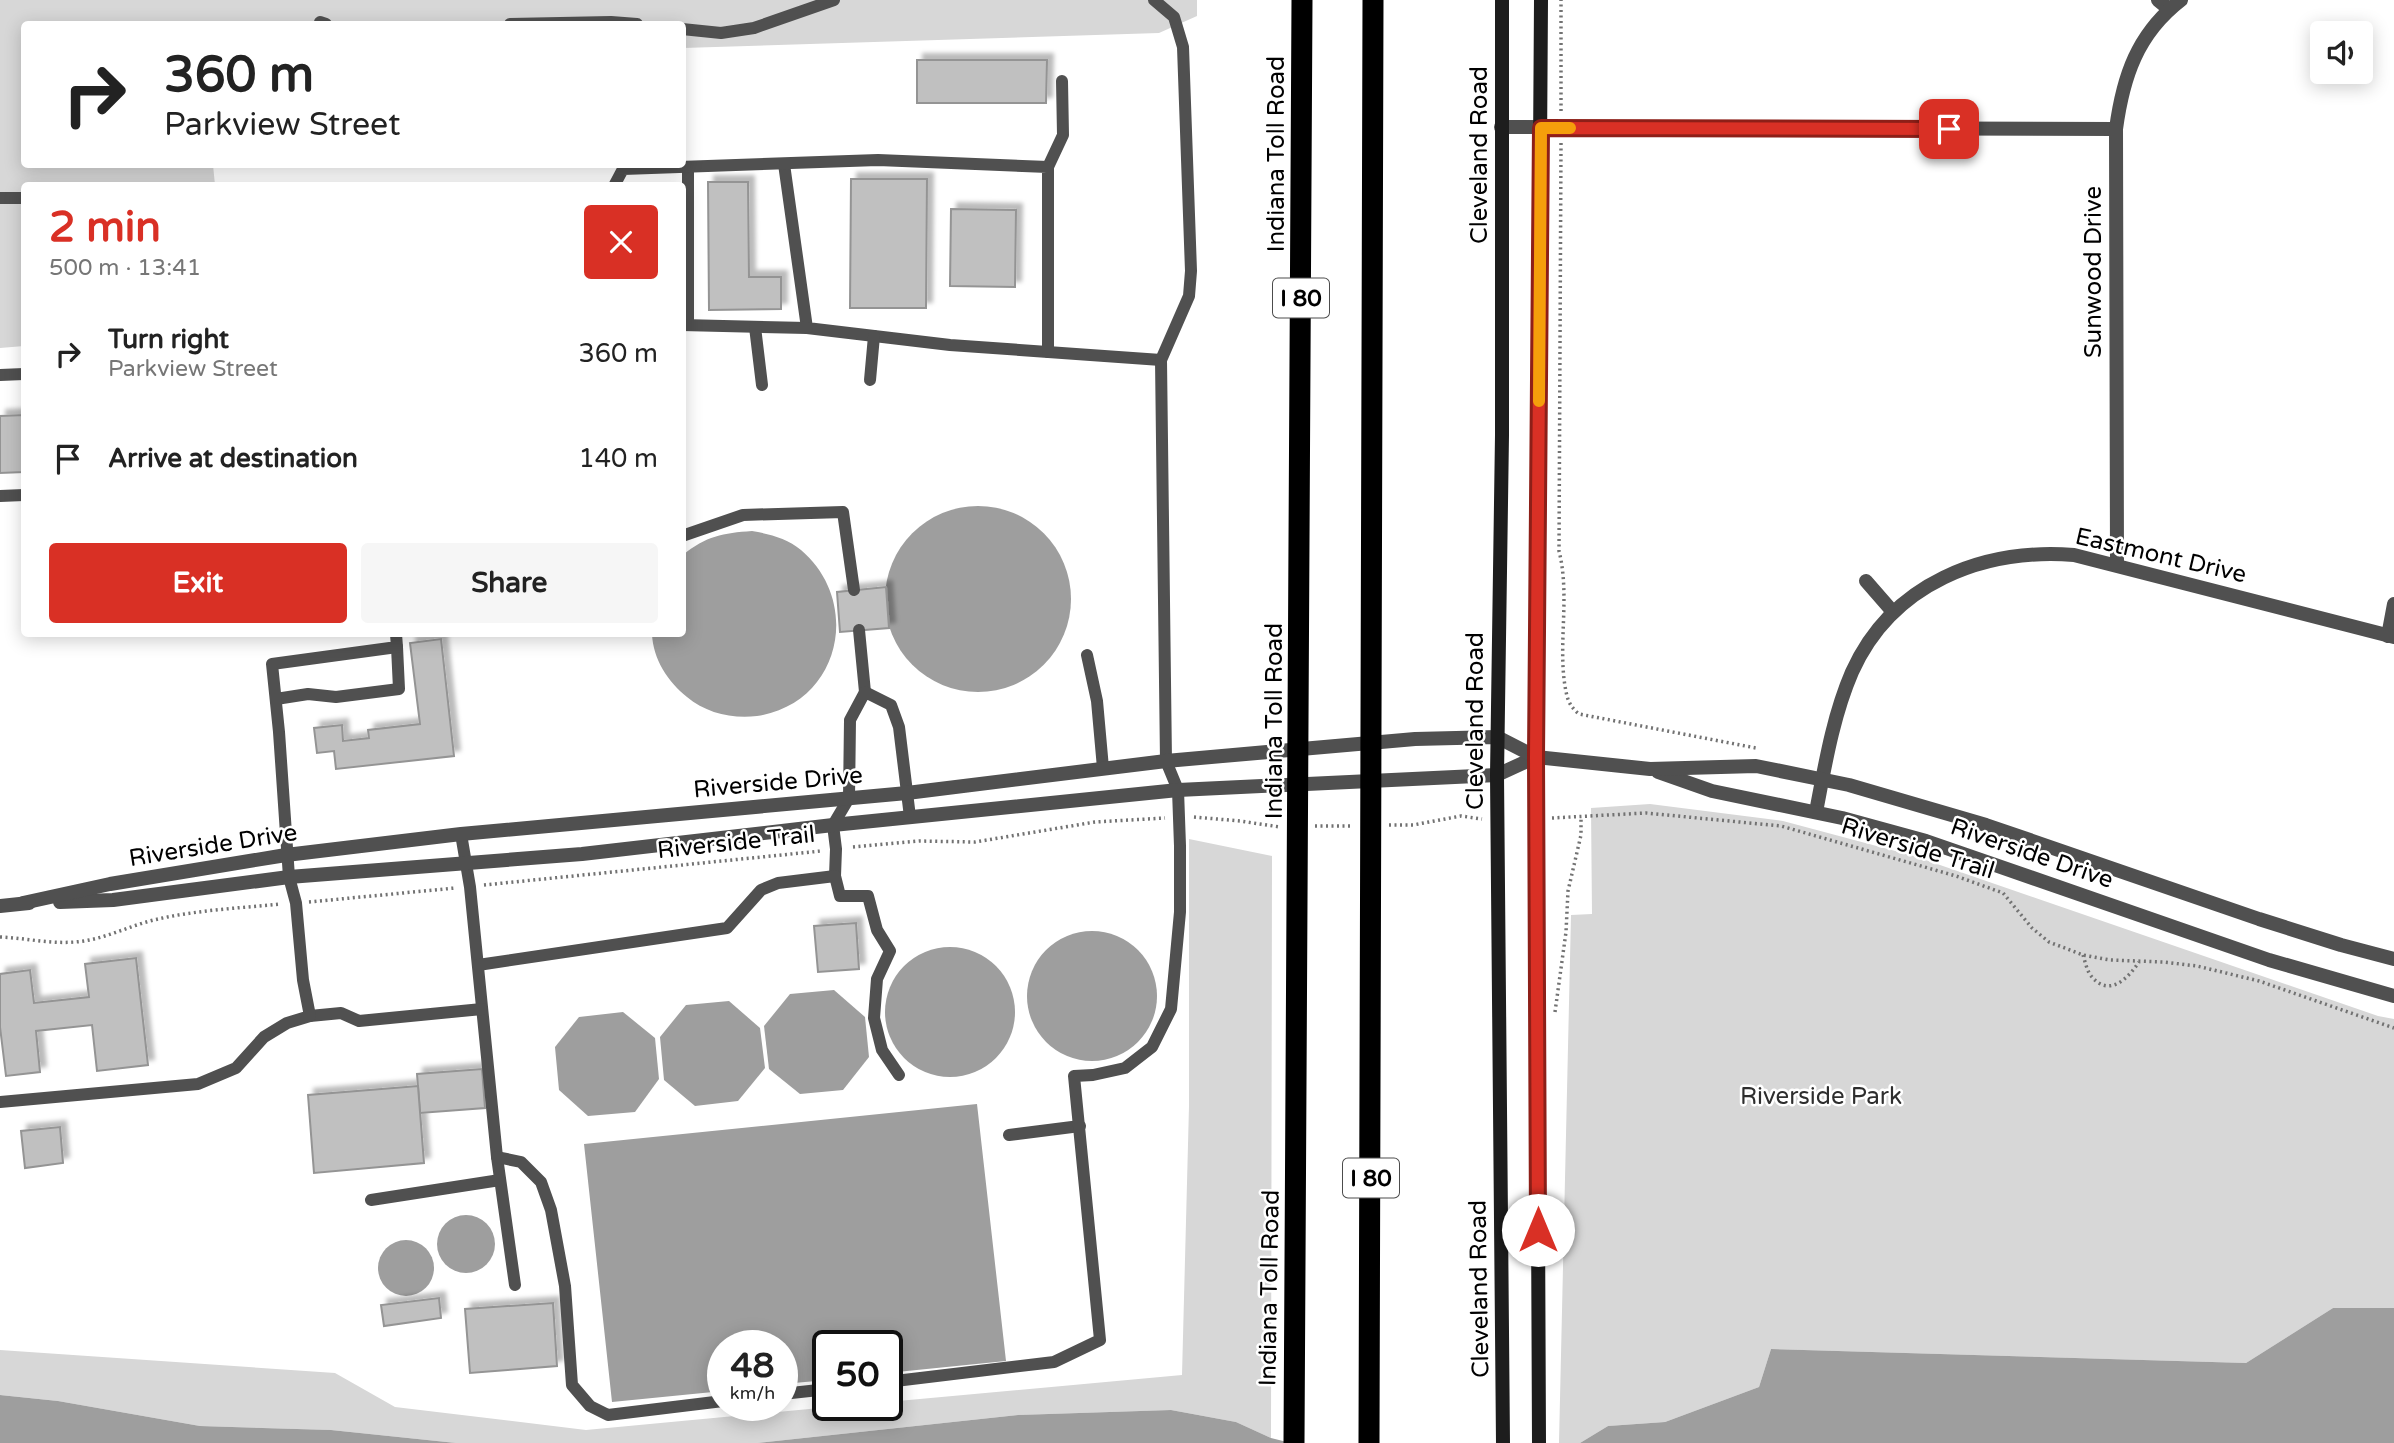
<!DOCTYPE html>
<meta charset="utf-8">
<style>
body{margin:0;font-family:"Varela Round",sans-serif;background:#f6f6f6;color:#222;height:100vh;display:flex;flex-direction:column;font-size:26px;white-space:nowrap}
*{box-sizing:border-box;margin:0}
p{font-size:23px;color:#767676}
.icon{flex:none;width:38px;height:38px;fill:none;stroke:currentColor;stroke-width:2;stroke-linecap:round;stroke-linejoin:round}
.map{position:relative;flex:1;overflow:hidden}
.panel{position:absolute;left:21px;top:182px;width:665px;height:455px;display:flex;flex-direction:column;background:#fff;border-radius:7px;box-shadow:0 4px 18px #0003}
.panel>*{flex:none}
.hud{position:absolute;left:21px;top:21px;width:665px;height:147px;border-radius:7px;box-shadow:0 4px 18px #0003;background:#fff;color:#222;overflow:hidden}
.tools{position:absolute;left:2310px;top:21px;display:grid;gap:14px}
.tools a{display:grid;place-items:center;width:63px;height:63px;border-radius:7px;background:#fff;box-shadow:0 4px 18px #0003;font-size:35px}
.speed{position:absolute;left:707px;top:1330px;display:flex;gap:14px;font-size:35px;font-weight:700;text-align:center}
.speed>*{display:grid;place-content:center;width:91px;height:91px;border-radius:50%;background:#fff;box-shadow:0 4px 18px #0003;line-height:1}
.speed small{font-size:18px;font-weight:400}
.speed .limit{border:4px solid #111;border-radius:10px;background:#fff;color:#111}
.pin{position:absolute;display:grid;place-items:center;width:60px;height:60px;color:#fff;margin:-30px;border-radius:14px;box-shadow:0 4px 10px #0006}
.me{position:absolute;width:77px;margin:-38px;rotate:0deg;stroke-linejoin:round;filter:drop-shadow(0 0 5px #0008)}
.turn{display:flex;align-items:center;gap:24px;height:147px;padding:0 28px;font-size:32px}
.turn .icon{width:91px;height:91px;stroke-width:2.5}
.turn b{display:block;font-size:49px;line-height:60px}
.round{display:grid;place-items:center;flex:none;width:74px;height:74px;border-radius:7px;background:#f6f6f6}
.head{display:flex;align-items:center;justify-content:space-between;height:119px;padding:0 28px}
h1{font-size:42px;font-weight:700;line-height:52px;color:#d93025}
.action{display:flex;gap:14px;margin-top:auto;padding:14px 28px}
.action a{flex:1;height:80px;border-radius:7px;background:#d93025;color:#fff;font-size:28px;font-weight:700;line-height:80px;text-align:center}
.action a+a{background:#f6f6f6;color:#222}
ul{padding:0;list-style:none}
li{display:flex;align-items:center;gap:21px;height:105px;padding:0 28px}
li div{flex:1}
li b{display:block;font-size:26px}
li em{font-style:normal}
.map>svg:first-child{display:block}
</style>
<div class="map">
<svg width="2394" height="1443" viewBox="0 0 2394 1443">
<defs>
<filter id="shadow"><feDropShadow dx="6" dy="-6" stdDeviation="2" flood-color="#0004"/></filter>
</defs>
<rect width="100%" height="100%" fill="#fff"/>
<g fill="#d7d7d7">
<path d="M0 0H1197V16L1159 33 683 48 682 24H24V164L213 165 215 185 24 186V346L0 348Z"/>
<path d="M1650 804 1783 821 1914 856 2378 1016 2394 1019V1308H2333L2246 1363 1771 1349 1759 1387 1665 1422 1608 1426 1580 1443H1559L1571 915 1592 914 1591 808Z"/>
<path d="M1189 839 1272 856 1271 1438 1236 1422 1171 1410 1018 1415 758 1443H456L331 1430 200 1426 58 1401 0 1395V1350L335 1373 395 1407 586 1430 851 1405H887V1402L1182 1375 1189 1106Z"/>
</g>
<g fill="#9e9e9e">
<circle cx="978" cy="599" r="93"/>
<path d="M752 531C769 534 787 538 801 550 863 603 840 704 757 716 732 719 706 713 687 697 668 682 653 659 652 634H682L683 555C706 536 723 533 752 531Z"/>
<circle cx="1092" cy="996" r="65"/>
<circle cx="950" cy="1012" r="65"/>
<path d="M834 990 865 1017 869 1057 843 1090 800 1094 769 1069 764 1026 790 994Z"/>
<path d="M729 1001 760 1028 765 1068 738 1101 695 1106 664 1080 660 1037 686 1005Z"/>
<path d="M623 1012 655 1038 659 1079 635 1112 588 1116 559 1090 555 1047 579 1017Z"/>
<path d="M977 1104 1006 1361 887 1373V1346H828V1380L782 1384V1346H723V1391L612 1402 584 1144Z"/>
<circle cx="466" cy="1244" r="29"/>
<circle cx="406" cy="1268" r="28"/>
<path d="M2333 1308H2394V1443H1580L1608 1426 1665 1422 1759 1387 1771 1349 2246 1363Z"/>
<path d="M0 1395 58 1401 200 1426 331 1430 456 1443H0Z"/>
<path d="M1171 1410 1236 1422 1271 1438 1291 1443H758L1018 1415Z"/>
</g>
<g fill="#c0c0c0" stroke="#949494" stroke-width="2" filter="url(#shadow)">
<path d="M917 60H1047L1046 103H917Z"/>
<path d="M851 179H927L926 308H850Z"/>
<path d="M708 182H748L749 277H781V309L709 310Z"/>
<path d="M951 209 1016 210 1015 287 950 286Z"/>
<path d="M24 415V472L0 473V416Z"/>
<path d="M886 587 889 628 840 632 837 592Z"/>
<path d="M441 639 454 756 336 769 334 751 317 753 314 728 342 725 343 741 369 738 368 730 420 724 410 643Z"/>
<path d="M856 923 859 969 818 972 814 926Z"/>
<path d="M136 958 148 1065 97 1071 92 1025 36 1031 40 1072 6 1076 0 1027V974L30 970 34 1003 89 997 85 964Z"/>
<path d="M482 1069 485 1108 420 1113 417 1074Z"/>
<path d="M418 1086 424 1163 314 1173 308 1095Z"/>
<path d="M60 1127 63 1163 25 1168 21 1131Z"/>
<path d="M439 1298 441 1318 384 1326 381 1305Z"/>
<path d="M553 1303 557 1366 470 1373 465 1309Z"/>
</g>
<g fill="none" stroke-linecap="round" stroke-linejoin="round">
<g stroke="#727272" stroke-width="3.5" stroke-dasharray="2 3.5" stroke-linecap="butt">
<path d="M1561 111V0"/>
<path d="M1561 143 1559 551C1571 598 1556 651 1567 696 1569 704 1573 709 1579 714L1756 748"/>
<path d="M1194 817 1240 821 1280 827"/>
<path d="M1552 818 1646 813 1781 826 1956 876 2003 893 2032 928 2049 942 2083 955 2110 960 2163 962 2197 966 2259 981 2394 1028"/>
<path d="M1389 825H1413L1461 816 1482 819"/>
<path d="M1315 826H1350"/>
<path d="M853 847 919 841 975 842 1095 822 1165 818"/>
<path d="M484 885 821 851"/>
<path d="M309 902 455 888"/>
<path d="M0 937C25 938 49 944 75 942 104 940 130 925 158 919 198 910 240 908 281 904"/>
<path d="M2083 955C2085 961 2087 972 2092 977 2110 998 2129 977 2139 962"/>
<path d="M1555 1012 1566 932 1568 891 1581 835V817"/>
</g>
<g stroke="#505050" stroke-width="12">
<path d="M320 22 326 24"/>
<path d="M510 24 611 22 637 24"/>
<path d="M682 29 721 33 754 28 834 0"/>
<path d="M784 164 807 328 950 345 1161 360"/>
<path d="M688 167V325"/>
<path d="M1048 167 1063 135 1062 81"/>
<path d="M614 186 623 169 878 160 1048 167V352"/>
<path d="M0 198H24"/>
<path d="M682 325 807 328"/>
<path d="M755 327 762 385"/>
<path d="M0 375 24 374"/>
<path d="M870 380 874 336"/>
<path d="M0 496 24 495"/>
<path d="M682 536 743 515 843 512 854 590"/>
<path d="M859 630 865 692"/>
<path d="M1087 655 1097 701 1103 768"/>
<path d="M276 699 308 694 336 697 399 689 397 647"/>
<path d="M461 834 470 887 497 1157 515 1285"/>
<path d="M835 876 836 849 833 825 849 798 850 720 865 692 891 705 899 727 910 817"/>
<path d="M478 965 727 928 761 890 778 883 835 876 840 896H868L877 930 890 951 877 979 874 1018 882 1050 899 1075"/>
<path d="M310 1016 341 1013 359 1021 482 1009"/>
<path d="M0 1102 198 1084 236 1068 264 1037 287 1023 310 1016 303 980 296 903 289 877 279 732 272 664 397 647 396 634"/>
<path d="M1009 1135 1080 1126"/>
<path d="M497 1157 521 1162 541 1182 551 1210 565 1286 572 1385 590 1406 608 1415 723 1401"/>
<path d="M371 1200 500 1180"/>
<path d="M887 1382 1054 1362 1100 1340 1074 1076 1093 1075 1125 1068 1152 1047 1171 1009 1180 912V846L1178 790 1166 761 1161 360 1189 296 1191 271 1183 47 1174 17 1154 0"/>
<path d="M782 1394 828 1389"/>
</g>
<g stroke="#505050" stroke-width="14">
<path d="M2158 0 2169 9"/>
<path d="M1501 127 2116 129"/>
<path d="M2117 565 2116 129C2123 77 2137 34 2181 0"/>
<path d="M1866 581 1893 612"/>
<path d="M2388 636 2394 604"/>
<path d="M1816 812C1825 765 1833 716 1852 672 1892 583 1983 548 2074 555L2394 637"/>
</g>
<g stroke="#505050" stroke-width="14">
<path d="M1658 772 1712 791 1842 818 1926 841 2269 960 2394 996"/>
<path d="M60 902 113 900 289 877 582 854 833 825 1178 790 1497 775 1536 757"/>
<path d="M23 903 110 884 286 855 461 834 907 793 1166 761 1415 739 1497 737 1536 757 1650 769 1756 766 1849 785 1986 825 2259 919 2341 945 2394 959"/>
<path d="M0 906 29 903"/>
</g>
<g stroke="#1d1d1d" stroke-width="14">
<path d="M1502 0V435L1497 775 1503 1443"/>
<path d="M1539 1443 1536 757 1541 0"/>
</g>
<g stroke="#000" stroke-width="21">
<path d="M1294 1443 1302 0"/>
<path d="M1369 1443 1373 0"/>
</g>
</g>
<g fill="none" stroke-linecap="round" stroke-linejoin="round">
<defs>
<path id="route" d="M1538 1230 1536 757 1541 128 1949 129"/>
</defs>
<use href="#route" stroke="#8d1f18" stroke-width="18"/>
<use href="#route" stroke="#d93025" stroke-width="12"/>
<path stroke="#f59e0b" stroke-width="12" d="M1539 401 1541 128H1570"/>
</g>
<g text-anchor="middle" stroke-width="5" stroke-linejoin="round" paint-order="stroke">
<g fill="#fff" stroke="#4c4c4c" stroke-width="2">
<rect x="1273" y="278.5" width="56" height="39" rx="5"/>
<rect x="1343" y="1158.5" width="56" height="39" rx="5"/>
</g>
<g font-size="23" font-weight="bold" fill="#000">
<text x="1301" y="306">I 80</text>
<text x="1371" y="1186">I 80</text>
</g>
<g font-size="24" fill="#000" stroke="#fff">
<text transform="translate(1276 154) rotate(-90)" y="8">Indiana Toll Road</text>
<text transform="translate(1479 155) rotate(-90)" y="8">Cleveland Road</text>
<text transform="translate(2093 272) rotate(-90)" y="8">Sunwood Drive</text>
<text transform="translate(2161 555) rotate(13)" y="8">Eastmont Drive</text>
<text transform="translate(1274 721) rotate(-90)" y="8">Indiana Toll Road</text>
<text transform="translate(1475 721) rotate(-90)" y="8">Cleveland Road</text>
<text transform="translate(778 782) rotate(-5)" y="8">Riverside Drive</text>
<text transform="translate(736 842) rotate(-6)" y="8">Riverside Trail</text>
<text transform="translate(213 845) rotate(-9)" y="8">Riverside Drive</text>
<text transform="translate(1918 848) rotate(17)" y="8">Riverside Trail</text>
<text transform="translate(2032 853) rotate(19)" y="8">Riverside Drive</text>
<text transform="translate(1269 1288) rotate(-89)" y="8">Indiana Toll Road</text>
<text transform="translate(1479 1289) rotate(-91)" y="8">Cleveland Road</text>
</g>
<g font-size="24" fill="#2e2e2e" stroke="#fff">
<text x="1821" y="1104">Riverside Park</text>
</g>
</g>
</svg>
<div class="tools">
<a><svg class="icon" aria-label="sound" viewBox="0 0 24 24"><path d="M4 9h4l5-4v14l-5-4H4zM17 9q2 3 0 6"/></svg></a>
</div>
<div class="speed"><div>48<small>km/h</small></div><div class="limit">50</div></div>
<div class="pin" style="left:1949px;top:129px;background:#d93025"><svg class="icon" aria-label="arrive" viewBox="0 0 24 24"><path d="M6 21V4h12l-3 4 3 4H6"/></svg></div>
<svg class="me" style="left:1538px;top:1230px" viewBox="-20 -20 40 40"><circle r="19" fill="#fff"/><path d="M0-13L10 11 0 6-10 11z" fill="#d93025"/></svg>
<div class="hud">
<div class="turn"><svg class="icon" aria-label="right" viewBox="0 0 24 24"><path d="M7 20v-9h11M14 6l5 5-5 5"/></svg><div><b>360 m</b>Parkview Street</div></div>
</div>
<section class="panel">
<div class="head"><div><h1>2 min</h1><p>500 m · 13:41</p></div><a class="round" style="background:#d93025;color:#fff"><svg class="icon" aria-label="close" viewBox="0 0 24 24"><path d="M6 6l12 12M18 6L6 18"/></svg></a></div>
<ul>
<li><svg class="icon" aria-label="right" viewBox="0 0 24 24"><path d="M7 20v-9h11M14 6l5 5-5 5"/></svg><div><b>Turn right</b><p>Parkview Street</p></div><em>360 m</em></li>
<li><svg class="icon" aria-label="arrive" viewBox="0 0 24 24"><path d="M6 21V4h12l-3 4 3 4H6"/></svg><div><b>Arrive at destination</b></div><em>140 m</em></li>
</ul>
<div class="action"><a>Exit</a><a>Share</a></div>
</section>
</div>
